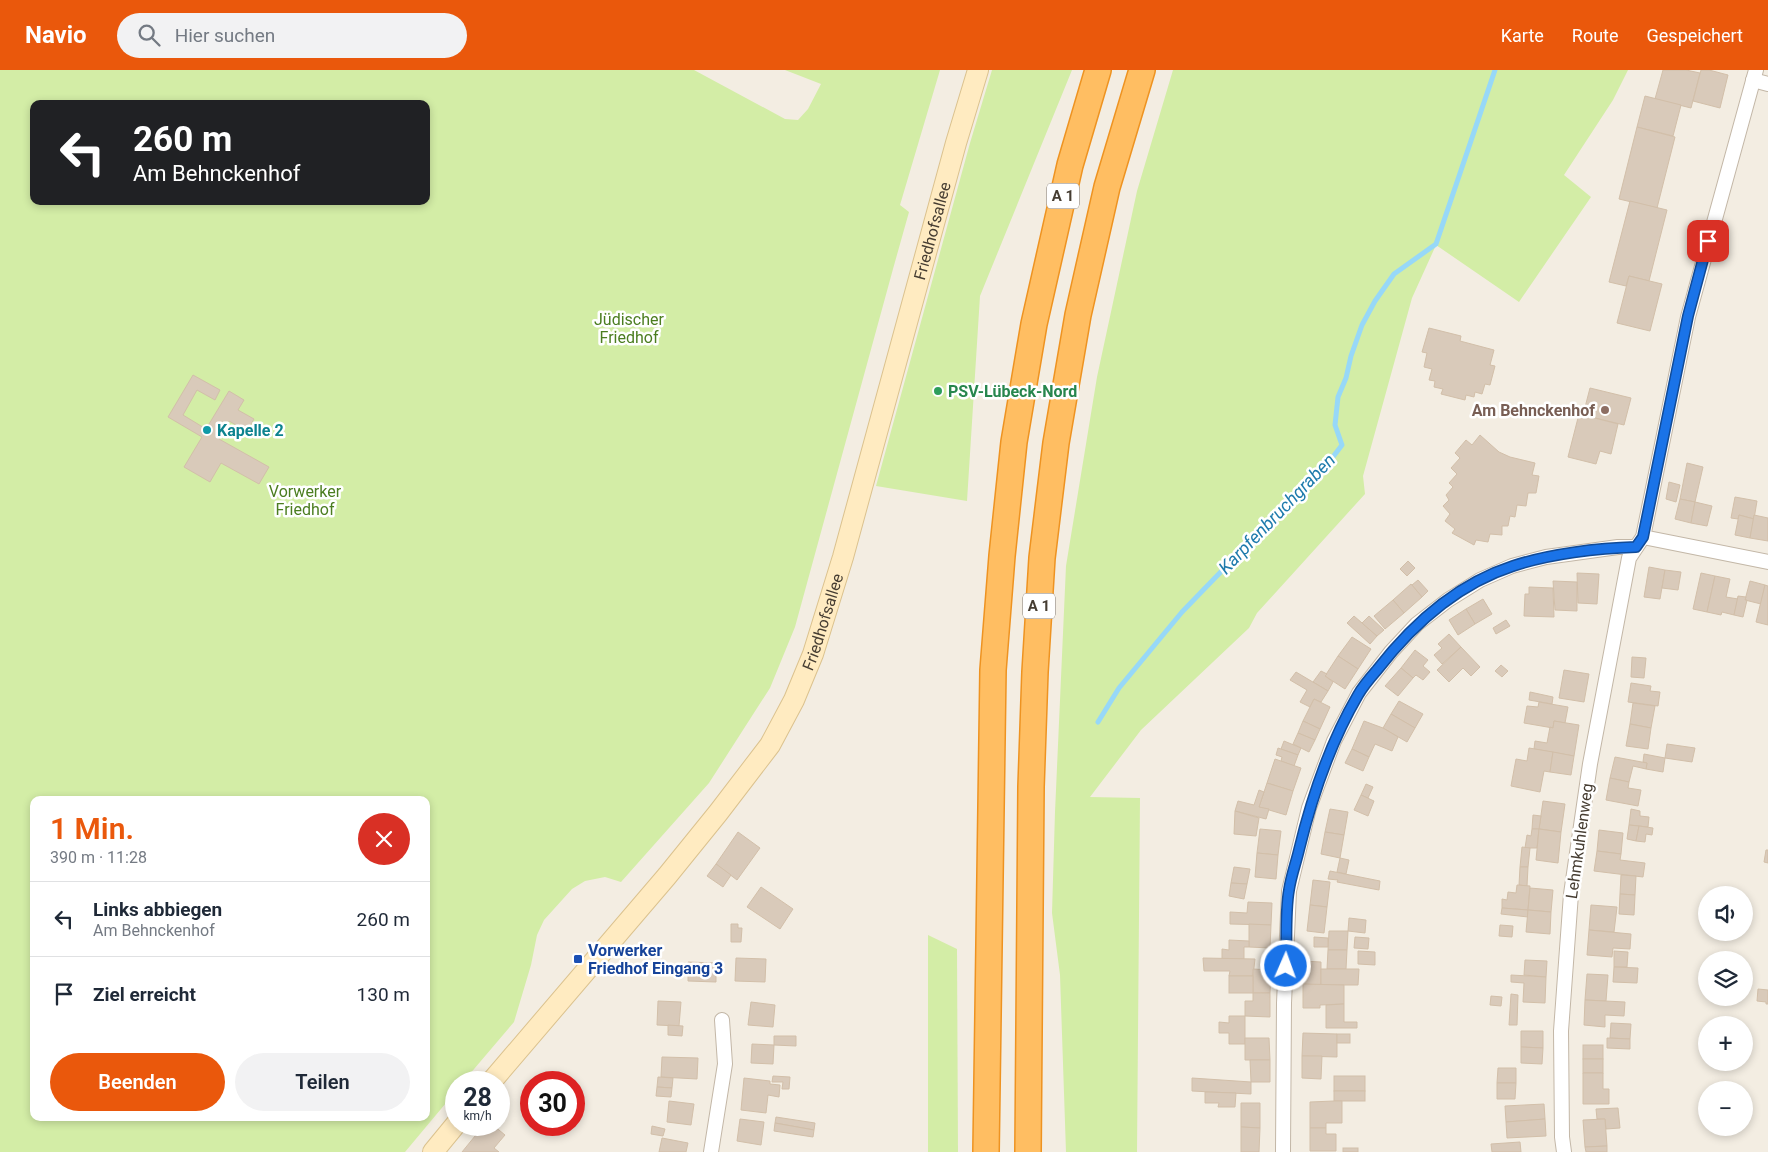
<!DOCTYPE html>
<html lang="de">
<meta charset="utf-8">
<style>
body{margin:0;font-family:Roboto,sans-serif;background:#f2f2f3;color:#1f2937;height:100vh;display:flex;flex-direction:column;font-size:19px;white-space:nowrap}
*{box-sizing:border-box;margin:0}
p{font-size:16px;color:#747a83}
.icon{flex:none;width:28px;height:28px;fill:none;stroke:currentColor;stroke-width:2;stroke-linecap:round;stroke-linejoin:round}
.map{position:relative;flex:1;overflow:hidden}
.details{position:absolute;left:30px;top:726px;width:400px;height:325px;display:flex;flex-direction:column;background:#fff;border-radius:10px;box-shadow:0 2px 8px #0003}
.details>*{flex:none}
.banner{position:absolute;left:30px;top:30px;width:400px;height:105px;border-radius:10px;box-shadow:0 2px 8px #0003;background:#202124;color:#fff;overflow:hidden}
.tools{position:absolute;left:1698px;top:816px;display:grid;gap:10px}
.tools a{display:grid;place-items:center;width:55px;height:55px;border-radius:50%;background:#fff;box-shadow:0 2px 8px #0003;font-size:25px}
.speed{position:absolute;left:445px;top:1001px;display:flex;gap:10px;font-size:25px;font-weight:700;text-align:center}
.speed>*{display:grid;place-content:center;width:65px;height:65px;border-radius:50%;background:#fff;box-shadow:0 2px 8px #0003;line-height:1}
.speed small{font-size:12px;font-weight:400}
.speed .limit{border:8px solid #d22;background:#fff;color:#111}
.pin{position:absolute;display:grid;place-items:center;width:42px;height:42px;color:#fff;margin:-21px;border-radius:10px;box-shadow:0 2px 8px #0006}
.me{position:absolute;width:55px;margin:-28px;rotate:2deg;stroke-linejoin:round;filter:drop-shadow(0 0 4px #0008)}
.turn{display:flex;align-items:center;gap:18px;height:105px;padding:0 20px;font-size:22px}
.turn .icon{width:65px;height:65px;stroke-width:2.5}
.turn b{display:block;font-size:35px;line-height:42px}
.round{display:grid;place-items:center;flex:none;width:52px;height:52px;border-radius:26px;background:#f2f2f3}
.overview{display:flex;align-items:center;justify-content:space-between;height:85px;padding:0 20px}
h1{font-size:30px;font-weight:600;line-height:38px;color:#ea580c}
.primary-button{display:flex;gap:10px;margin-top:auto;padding:10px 20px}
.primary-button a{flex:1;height:58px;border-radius:30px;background:#ea580c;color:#fff;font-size:20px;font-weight:600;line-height:58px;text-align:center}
.primary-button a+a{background:#f2f2f3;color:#1f2937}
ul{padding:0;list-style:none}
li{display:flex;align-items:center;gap:15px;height:75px;padding:0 20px;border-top:1px solid #e0e1e3}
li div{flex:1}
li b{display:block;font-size:19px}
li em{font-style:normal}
header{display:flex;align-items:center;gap:30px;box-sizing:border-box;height:70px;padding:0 25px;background:#ea580c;color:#fff}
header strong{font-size:24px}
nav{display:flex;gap:28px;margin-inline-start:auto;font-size:18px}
.search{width:350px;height:45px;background:#f2f2f3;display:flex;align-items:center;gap:12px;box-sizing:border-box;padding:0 18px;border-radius:28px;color:#747a83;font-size:19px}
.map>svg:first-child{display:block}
</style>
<header>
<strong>Navio</strong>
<div class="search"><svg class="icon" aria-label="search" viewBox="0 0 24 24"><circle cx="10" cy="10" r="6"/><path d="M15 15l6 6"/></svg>Hier suchen</div>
<nav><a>Karte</a><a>Route</a><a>Gespeichert</a></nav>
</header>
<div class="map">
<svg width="1768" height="1082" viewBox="0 0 1768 1082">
<rect width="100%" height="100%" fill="#f3ede2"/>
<g fill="#d3eda6" fill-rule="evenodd">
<path d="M0 0H694L785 49 798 50 808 39 821 14 785 0H940L900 135 909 142 893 199 795 557 770 618 709 713 621 812 605 807 585 811 572 819 544 850 537 865 531 895 514 952 463 1012H456V1021L405 1082H0ZM34 34H426V131H34ZM34 730H426V1048H34Z"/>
<path d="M992 0H1072L980 226 967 431 876 416 970 73Z"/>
<path d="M1173 0H1628L1613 30 1564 105 1591 127 1519 232 1436 175 1412 228 1363 406 1365 424 1257 543 1249 558 1141 660 1090 727 1140 728 1137 1082H1066L1060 905 1052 843 1055 742 1066 496 1097 307 1137 121Z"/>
<path d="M928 865 957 879 958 1082H928Z"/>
</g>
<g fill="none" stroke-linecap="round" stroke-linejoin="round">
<path stroke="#97d8f8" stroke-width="5" d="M1098 652 1119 618 1182 542 1270 451 1323 400 1342 375 1335 355 1338 327 1346 308 1351 286 1362 255 1375 231 1394 204 1436 174 1495 0"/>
</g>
<g fill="#d9caba" stroke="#d2bfa9">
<path d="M1663 0H1686L1700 3 1691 38 1655 29Z"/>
<path d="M1701 0H1709L1728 5 1720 38 1693 31Z"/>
<path d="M1645 26 1681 35 1673 66 1637 57Z"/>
<path d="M1637 57 1675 67 1657 138 1619 129Z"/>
<path d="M1630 131 1667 140 1649 211 1629 206 1626 216 1609 212Z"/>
<path d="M1629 206 1662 214 1650 261 1617 253Z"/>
<path d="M1429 258 1461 266 1460 271 1494 280 1490 295 1495 296 1490 315 1485 314 1482 324 1475 322 1474 327 1466 325 1465 330 1441 324 1443 319 1434 317 1435 311 1429 310 1432 299 1424 297 1427 283 1422 282Z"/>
<path d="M193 305 220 320 215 330 197 320 183 345 206 359 229 321 244 330 238 340 254 349 247 361 229 351 219 369 269 397 259 414 221 393 210 412 184 397 202 367 168 347Z"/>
<path d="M1590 318 1631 328 1624 355 1583 345Z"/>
<path d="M1579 344 1618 354 1611 384 1600 381 1596 394 1568 387Z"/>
<path d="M1480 365 1499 382 1510 387 1535 393 1532 405 1539 406 1536 423H1528L1526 436 1517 435 1515 447 1510 446 1508 456H1502V465L1490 464 1488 472 1476 470 1474 475 1452 463 1455 459 1445 451 1450 444 1443 436 1449 430 1446 425 1453 417 1449 413 1457 404 1451 398 1460 388 1455 383 1466 370 1472 375Z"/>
<path d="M1687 393 1703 397 1695 432 1680 429Z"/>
<path d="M1669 412 1680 415 1676 432 1666 429Z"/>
<path d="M1735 427 1757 431 1754 449 1739 445 1738 449 1731 448Z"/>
<path d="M1680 429 1695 432 1691 453 1675 449Z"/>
<path d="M1695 432 1712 436 1707 456 1691 453Z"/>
<path d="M1739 445 1754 449 1750 468 1735 465Z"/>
<path d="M1754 445 1768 448V471L1750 468Z"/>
<path d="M1408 491 1415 498 1407 506 1400 499Z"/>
<path d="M1649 497 1665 500 1660 529 1644 527Z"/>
<path d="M1665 500 1681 502 1678 520 1662 518Z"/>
<path d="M1577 503 1599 504 1597 534 1578 533Z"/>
<path d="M1701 503 1715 506 1707 542 1693 539Z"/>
<path d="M1715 506 1730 509 1726 527 1738 529 1734 545 1722 542 1721 545 1707 542Z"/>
<path d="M1418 510 1428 521 1422 527 1412 515Z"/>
<path d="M1553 511 1577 512V541L1555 540Z"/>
<path d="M1750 511 1765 515 1761 534 1745 530Z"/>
<path d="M1411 514 1422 527 1404 543 1393 530Z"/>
<path d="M1765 515 1768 516V555L1756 552Z"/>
<path d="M1529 517 1553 518 1554 547 1524 546 1525 524H1529Z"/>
<path d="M1738 526 1746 527 1745 530H1747L1743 547 1734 545Z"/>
<path d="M1483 529 1492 544 1475 554 1466 539Z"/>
<path d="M1393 530 1404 543 1385 559 1374 546Z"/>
<path d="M1466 539 1475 554 1458 565 1449 550Z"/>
<path d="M1354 546 1377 566 1370 574 1347 553Z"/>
<path d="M1369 546 1384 560 1377 566 1362 553Z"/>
<path d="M1506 550 1510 556 1496 564 1493 558Z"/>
<path d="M1449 564 1461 577 1442 594 1434 585 1442 578 1438 574Z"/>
<path d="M1352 567 1371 579 1358 599 1338 586Z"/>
<path d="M1461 577 1480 597 1471 606 1463 598 1449 612 1437 600Z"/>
<path d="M1415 580 1428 590 1423 596 1430 602 1423 610 1416 605 1413 608 1401 598Z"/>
<path d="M1338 586 1358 599 1345 619 1325 606Z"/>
<path d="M1632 587 1646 588 1644 608 1631 607Z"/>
<path d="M1501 595 1508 601 1502 607 1495 601Z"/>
<path d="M1401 598 1413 608 1398 626 1385 616Z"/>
<path d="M1564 600 1589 604 1584 632 1559 628Z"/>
<path d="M1321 601 1327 604 1325 606 1333 612 1328 621 1313 612Z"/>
<path d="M1296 602 1328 621 1321 632 1314 629 1310 637 1300 632 1307 620 1290 610Z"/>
<path d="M1631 613 1651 616 1650 621 1660 622 1658 636 1628 632Z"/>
<path d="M1530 622 1553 627 1552 634 1529 630Z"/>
<path d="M1314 629 1330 637 1320 659 1303 651Z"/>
<path d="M1399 631 1423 644 1415 658 1391 644Z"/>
<path d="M1539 632 1568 637 1565 653 1554 651 1553 658 1524 653 1527 636 1538 637Z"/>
<path d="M1633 633 1655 636 1651 658 1630 654Z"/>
<path d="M1391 644 1415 658 1407 672 1383 658Z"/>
<path d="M1303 651 1320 659 1315 670 1298 663Z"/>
<path d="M1364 651 1383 658 1398 667 1392 681 1375 674 1369 687 1352 679Z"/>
<path d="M1554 651 1579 655 1574 686 1534 679 1535 671 1547 673 1550 657 1553 658Z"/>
<path d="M1630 654 1651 658 1648 679 1626 676Z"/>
<path d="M1298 663 1315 670 1309 682 1293 674Z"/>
<path d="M1284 671 1301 678 1298 685 1281 679Z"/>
<path d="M1667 674 1695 678 1692 692 1665 688Z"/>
<path d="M1278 678 1298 685 1294 696 1281 691 1282 687 1276 685Z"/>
<path d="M1529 678 1553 682 1550 702 1544 701 1540 722 1511 716 1516 689 1527 691Z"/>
<path d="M1352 679 1369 687 1363 701 1345 693Z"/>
<path d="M1553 682 1574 686 1571 705 1550 702Z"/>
<path d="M1644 684 1665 688 1663 702 1646 699 1647 693 1643 692Z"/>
<path d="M1615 687 1647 693 1646 699 1633 696 1629 712 1610 708Z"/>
<path d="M1275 689 1301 698 1293 721 1267 713Z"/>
<path d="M1610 708 1629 712 1628 718 1641 720 1638 736 1606 730Z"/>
<path d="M1267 713 1293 721 1286 745 1259 737Z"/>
<path d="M1366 714 1373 717 1368 728 1361 725Z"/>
<path d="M1259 720 1264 722 1259 737 1269 739 1266 749 1235 741 1238 731 1254 735Z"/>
<path d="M1361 725 1374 731 1368 746 1354 740Z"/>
<path d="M1543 731 1565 734 1561 762 1539 759Z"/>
<path d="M1330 739 1348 742 1344 765 1325 762Z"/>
<path d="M1631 739 1640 741V746L1649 747 1648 757 1629 755Z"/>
<path d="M1235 741 1259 748 1256 766 1234 764Z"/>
<path d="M1533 745 1541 746 1539 759H1532Z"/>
<path d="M1629 755 1639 756 1636 771 1627 769Z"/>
<path d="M1639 756 1653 758 1652 765 1646 764 1645 772 1636 771Z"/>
<path d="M1260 759 1281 761 1278 785 1257 783Z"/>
<path d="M1532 759H1539L1537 778H1525L1527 765 1531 766Z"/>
<path d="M1539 759 1561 762 1558 793 1536 790Z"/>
<path d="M1599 760 1623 763 1621 784 1597 781Z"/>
<path d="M738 762 760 778 737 810 716 794Z"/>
<path d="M1325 762 1344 765 1340 788 1321 784Z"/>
<path d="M1522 777 1530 778 1528 797H1520Z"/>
<path d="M1766 780H1768V793L1764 792Z"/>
<path d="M1597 781 1621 784 1620 790 1645 793 1643 807 1594 801Z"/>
<path d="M1257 783 1278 785 1276 809 1255 807Z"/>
<path d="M1340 788 1349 790 1346 804 1337 802Z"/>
<path d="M716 794 731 805 723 817 707 806Z"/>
<path d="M1234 797 1250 799 1247 814 1231 813Z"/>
<path d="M1520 797H1528L1527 816 1519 815Z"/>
<path d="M1330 801 1380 811 1379 820 1337 812 1338 810 1328 809Z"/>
<path d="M1621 805 1636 806 1635 825 1620 824Z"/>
<path d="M1313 810 1330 812 1327 837 1310 835Z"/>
<path d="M1231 813 1247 814 1244 829 1229 826Z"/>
<path d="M1517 815 1530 816 1528 840 1502 838V829L1507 830 1508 822 1516 823Z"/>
<path d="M761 817 793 839 780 859 747 837Z"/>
<path d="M1530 818 1553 820 1551 842 1528 840Z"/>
<path d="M1620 824 1635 825 1634 845 1619 844Z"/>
<path d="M1248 832 1272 833 1271 855 1230 854V842L1247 843Z"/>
<path d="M1310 835 1327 837 1324 863 1307 861Z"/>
<path d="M1591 835 1617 837 1614 862 1589 860Z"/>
<path d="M1502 838 1528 840V847L1501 844Z"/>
<path d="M1528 840 1551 842 1550 864 1526 862Z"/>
<path d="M1349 848 1366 850 1365 863 1348 861Z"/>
<path d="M731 854H738V858H742L741 872H731Z"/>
<path d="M1249 854 1271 855 1270 878 1249 877Z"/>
<path d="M1500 855 1513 856 1512 867 1499 866Z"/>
<path d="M1589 860 1631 864 1630 879 1613 878 1612 887 1587 885Z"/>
<path d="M1329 861H1348L1347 880H1328Z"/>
<path d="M1314 867 1328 868V877H1314Z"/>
<path d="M1355 867 1369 868 1368 879 1354 878Z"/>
<path d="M1229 870 1249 871V877H1244V889H1222V879L1229 880Z"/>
<path d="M1328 880H1347L1346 899H1327Z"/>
<path d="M1358 881 1375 882V895L1358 894Z"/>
<path d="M1614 881 1628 882 1627 897H1614Z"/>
<path d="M736 888 766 889 765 912 735 911Z"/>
<path d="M1203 888 1255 889 1253 906H1229L1230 901H1204Z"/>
<path d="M1525 890 1547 891 1546 907 1524 905Z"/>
<path d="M1303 891 1321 892V915L1303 914Z"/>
<path d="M688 892 716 893V912L688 911Z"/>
<path d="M1614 897 1638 898 1637 913 1613 912Z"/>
<path d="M1253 899 1271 900 1270 923H1253Z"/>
<path d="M1321 899H1359L1358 915H1321Z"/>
<path d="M1587 904 1608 905 1606 931 1585 930Z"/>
<path d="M1511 905 1546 907 1545 933 1523 932 1524 913 1511 912Z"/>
<rect x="1229" y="906" width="24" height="17"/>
<path d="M1303 914 1344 915V934L1320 935V938H1303Z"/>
<path d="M1758 919 1768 920V934H1766V932L1757 931Z"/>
<path d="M1253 923H1270V947L1245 946V931H1253Z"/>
<path d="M1511 924 1518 925 1517 955H1509Z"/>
<path d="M1491 926 1502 927 1501 936 1490 935Z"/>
<path d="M1585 930 1625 932 1624 946 1605 945V957L1584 955Z"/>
<path d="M658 931 681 932 679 956 657 955Z"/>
<path d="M751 932 775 935 773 957 748 955Z"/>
<path d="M1344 934V952H1357V958H1326V935Z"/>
<path d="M1229 946H1245V974H1229V963H1219V952L1229 953Z"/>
<path d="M1611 953 1631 954 1630 969 1610 968Z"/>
<path d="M668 955 683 956 682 966 668 965Z"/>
<path d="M1521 961H1543V978L1521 977Z"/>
<path d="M1303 963 1337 964V987L1302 986Z"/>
<rect x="1337" y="964" width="13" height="9"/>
<path d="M774 966H796V976L774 975Z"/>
<path d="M1245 968H1269L1270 990H1245Z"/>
<path d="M1607 968 1630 969V979L1607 978Z"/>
<path d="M752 974 774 975 773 994 751 993Z"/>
<rect x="1583" y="975" width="20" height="14"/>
<path d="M1521 977 1543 978 1542 994 1521 993Z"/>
<path d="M1302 986H1322L1321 1009 1302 1008Z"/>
<path d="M662 987 698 988 697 1009 661 1007Z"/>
<rect x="1583" y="989" width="20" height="14"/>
<path d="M1250 990H1270V1012H1251Z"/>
<path d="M1498 998H1516V1013H1497Z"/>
<path d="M1583 1003H1603V1019H1609V1034H1583Z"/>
<path d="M773 1006 790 1007 789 1019H782L783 1012H772Z"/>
<rect x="1334" y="1006" width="31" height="15"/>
<path d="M658 1007 673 1008 672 1018 657 1017Z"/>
<path d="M744 1008 770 1011V1014L780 1015 779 1027 768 1025 766 1043 741 1040Z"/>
<path d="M1192 1008 1251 1012V1024L1192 1021Z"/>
<path d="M1497 1013H1516L1515 1029H1497Z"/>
<path d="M657 1017 672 1018 671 1027 656 1026Z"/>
<rect x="1334" y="1021" width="31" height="10"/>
<path d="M1205 1022 1236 1023 1235 1037H1218L1219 1033H1205Z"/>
<path d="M669 1031 694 1034 691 1055 667 1052Z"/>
<path d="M1334 1031H1342V1053H1326V1058H1310V1032Z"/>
<path d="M1241 1033H1260V1058L1241 1057Z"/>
<path d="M1544 1034 1545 1049 1506 1052 1505 1036Z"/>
<path d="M1618 1038 1620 1058 1606 1059 1605 1049H1597L1596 1039Z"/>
<path d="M776 1047 815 1053 814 1060 775 1053Z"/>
<path d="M740 1049 764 1052 761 1075 737 1071Z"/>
<path d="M1545 1049 1546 1066 1507 1068 1506 1052Z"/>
<path d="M1605 1049 1607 1076 1585 1077 1583 1050Z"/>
<path d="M775 1053 814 1060 813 1067 774 1061Z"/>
<path d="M484 1055H493L505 1065 494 1078 499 1082H462Z"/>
<path d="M652 1056 665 1059 663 1066 651 1064Z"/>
<path d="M1241 1057 1260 1058 1259 1082H1241Z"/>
<path d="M1310 1058H1326V1064H1336V1081H1310Z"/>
<path d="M662 1068 688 1073 686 1082H659Z"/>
<path d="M1520 1072 1521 1082H1492L1491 1074Z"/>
<path d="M1607 1076V1082H1586L1585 1077Z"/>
<rect x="1343" y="1078" width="15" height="4"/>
</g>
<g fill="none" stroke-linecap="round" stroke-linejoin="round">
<defs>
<g id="street">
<path d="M1753 10 1768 14"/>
<path d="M1643 467 1768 492"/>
<path d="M711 1082 725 994 722 950"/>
<path d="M1283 1082 1284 933 1289 821 1309 738 1334 671 1359 623 1391 582 1417 554 1448 530 1480 510 1512 496 1546 487 1618 477H1636"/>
<path d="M1564 1082 1562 1067 1561 961 1571 824 1590 694 1629 488 1643 467 1688 247 1756 0"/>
</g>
<g id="secondary">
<path id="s1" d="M491 1012 667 806 718 743 770 675 794 630 813 584 843 487 956 73 978 0"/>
<path d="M433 1082 456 1054"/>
</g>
<g id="highway">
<path d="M986 1082 993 600 1002 486 1014 372 1034 254 1070 95 1098 0"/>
<path d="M1028 1082 1031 717 1035 602 1042 488 1056 373 1078 245 1107 117 1142 0"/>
</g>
</defs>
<use href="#street" stroke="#c3b7a7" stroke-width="16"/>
<use href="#secondary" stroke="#dbc28e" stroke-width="22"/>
<use href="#highway" stroke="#ee9321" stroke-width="28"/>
<use href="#street" stroke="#fff" stroke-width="14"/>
<use href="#secondary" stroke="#ffebc1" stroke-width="20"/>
<use href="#highway" stroke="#ffbe62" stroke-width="25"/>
</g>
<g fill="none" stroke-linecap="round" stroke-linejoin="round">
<defs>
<path id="route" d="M1286 896C1287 873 1285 842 1289 820 1291 806 1296 793 1299 780 1312 726 1330 673 1358 625 1363 616 1370 608 1377 600 1412 555 1457 514 1513 496 1549 484 1598 478 1636 477L1643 467 1688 246 1708 171"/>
</defs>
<use href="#route" stroke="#114b97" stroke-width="12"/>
<use href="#route" stroke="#1a73e8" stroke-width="9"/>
</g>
<circle fill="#2e9e5b" stroke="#fff" stroke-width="2" cx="938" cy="321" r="5"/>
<circle fill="#8d6e63" stroke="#fff" stroke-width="2" cx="1605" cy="340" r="5"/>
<circle fill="#0f9aa8" stroke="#fff" stroke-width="2" cx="207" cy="360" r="5"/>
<rect fill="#1a4fb4" stroke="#fff" stroke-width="2" x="573" y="884" width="10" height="10" rx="2.5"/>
<g text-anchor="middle" stroke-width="5" stroke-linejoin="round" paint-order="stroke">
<g fill="#fff" stroke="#7e7770" stroke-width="1">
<rect x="1047" y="113.5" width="32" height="25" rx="4"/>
<rect x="1023" y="523.5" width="32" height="25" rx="4"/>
</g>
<g font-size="15" font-weight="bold" fill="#463d32">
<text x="1063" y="131">A 1</text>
<text x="1039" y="541">A 1</text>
</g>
<g font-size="16" fill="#463d32" stroke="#fff">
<text dy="6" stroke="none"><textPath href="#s1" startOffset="978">Friedhofsallee</textPath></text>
<text dy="6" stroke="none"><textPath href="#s1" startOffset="572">Friedhofsallee</textPath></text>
<text transform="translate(1579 771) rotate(-82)" y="6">Lehmkuhlenweg</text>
</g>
<g font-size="16" fill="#4b7d20" stroke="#fff">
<text x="629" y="255">Jüdischer<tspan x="629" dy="18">Friedhof</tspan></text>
<text x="305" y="427">Vorwerker<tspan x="305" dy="18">Friedhof</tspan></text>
</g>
<g font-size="16" font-weight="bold" fill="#27864d" stroke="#fff" text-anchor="start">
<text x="948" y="327">PSV-Lübeck-Nord</text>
</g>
<g font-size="16" font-weight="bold" fill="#785e54" stroke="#fff" text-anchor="end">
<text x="1595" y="346">Am Behnckenhof</text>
</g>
<g font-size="16" font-weight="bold" fill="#0d838f" stroke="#fff" text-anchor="start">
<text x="217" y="366">Kapelle 2</text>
</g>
<g font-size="16" font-weight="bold" fill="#164399" stroke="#fff" text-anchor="start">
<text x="588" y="886">Vorwerker<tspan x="588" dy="18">Friedhof Eingang 3</tspan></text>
</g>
<g font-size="18" font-style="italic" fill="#1e7bac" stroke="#fff">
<text transform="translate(1277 444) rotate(-46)" y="6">Karpfenbruchgraben</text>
</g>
</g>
</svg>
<div class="tools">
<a><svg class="icon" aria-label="sound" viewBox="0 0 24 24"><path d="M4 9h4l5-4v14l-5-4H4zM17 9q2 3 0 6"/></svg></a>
<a><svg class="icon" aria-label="layers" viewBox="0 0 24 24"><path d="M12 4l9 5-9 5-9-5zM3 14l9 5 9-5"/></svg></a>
<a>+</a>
<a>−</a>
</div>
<div class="speed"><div>28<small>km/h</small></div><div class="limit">30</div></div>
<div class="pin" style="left:1708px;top:171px;background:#d93025"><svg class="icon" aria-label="arrive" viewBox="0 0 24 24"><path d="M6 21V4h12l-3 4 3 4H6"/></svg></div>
<svg class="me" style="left:1286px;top:896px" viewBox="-20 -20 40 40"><circle r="17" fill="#1a73e8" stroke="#fff" stroke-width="3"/><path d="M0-11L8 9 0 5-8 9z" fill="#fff"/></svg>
<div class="banner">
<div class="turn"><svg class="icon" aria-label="left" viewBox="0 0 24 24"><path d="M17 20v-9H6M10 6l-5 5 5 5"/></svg><div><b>260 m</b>Am Behnckenhof</div></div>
</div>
<section class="details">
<div class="overview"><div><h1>1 Min.</h1><p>390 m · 11:28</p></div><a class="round" style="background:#d93025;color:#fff"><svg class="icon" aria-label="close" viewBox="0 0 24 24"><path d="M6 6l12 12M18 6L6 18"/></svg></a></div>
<ul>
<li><svg class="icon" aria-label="left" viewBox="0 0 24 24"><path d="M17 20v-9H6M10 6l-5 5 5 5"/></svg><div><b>Links abbiegen</b><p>Am Behnckenhof</p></div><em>260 m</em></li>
<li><svg class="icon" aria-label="arrive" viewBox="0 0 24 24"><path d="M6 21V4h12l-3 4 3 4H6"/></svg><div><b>Ziel erreicht</b></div><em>130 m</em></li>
</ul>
<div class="primary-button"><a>Beenden</a><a>Teilen</a></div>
</section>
</div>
